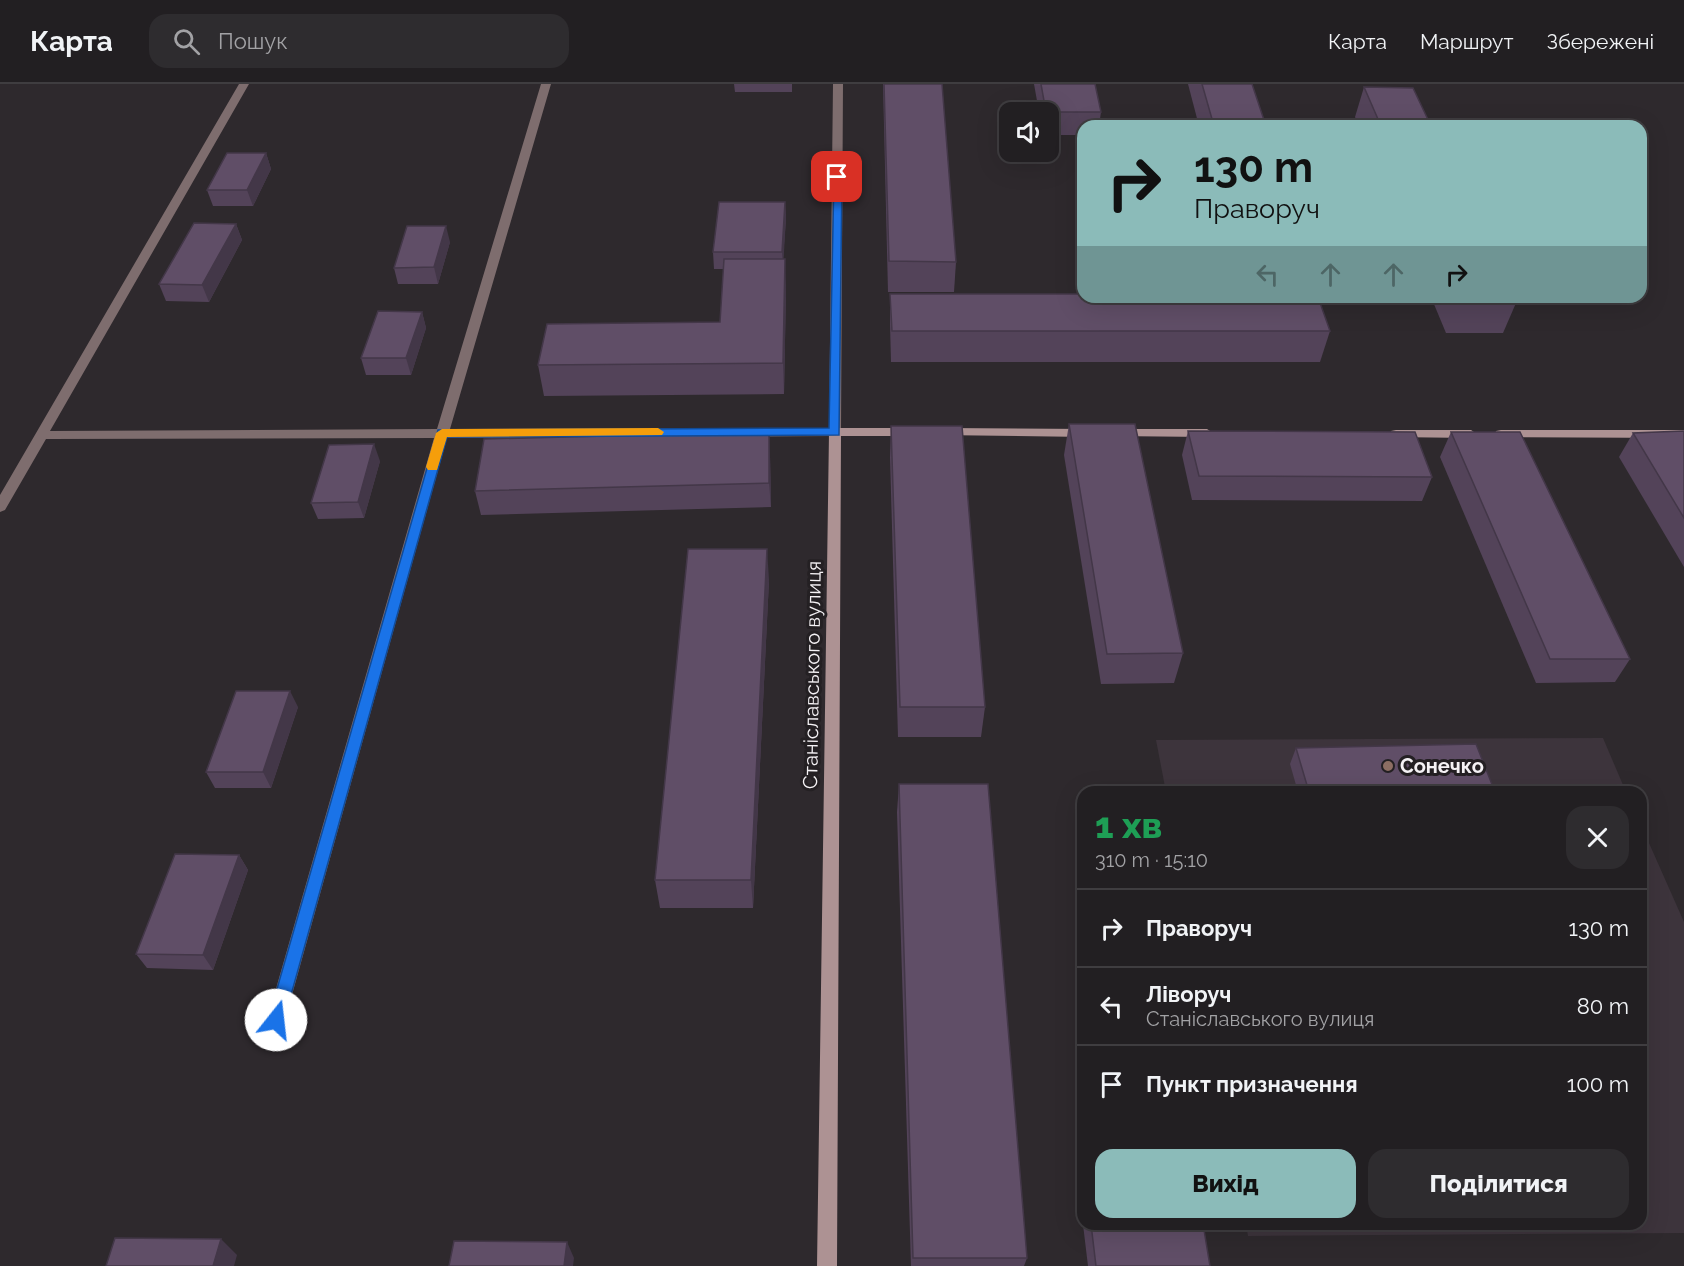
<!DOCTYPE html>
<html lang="uk">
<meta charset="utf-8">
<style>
body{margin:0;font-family:Raleway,sans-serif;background:#2e2c2f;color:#f1f3f6;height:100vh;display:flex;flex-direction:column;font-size:22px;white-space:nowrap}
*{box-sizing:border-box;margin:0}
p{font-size:20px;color:#a2a2a5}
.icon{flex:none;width:33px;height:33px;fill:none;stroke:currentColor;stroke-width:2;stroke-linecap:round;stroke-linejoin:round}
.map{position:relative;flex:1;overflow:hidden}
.side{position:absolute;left:1077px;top:702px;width:570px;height:444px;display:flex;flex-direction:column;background:#221f22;border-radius:18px;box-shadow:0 6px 24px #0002,0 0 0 2px #3f3d40}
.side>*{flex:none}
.top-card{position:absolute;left:1077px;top:36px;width:570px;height:183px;border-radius:18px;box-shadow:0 6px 24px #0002,0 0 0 2px #3f3d40;background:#8bbbb9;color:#111;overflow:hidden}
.controls{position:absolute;left:999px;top:18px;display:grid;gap:12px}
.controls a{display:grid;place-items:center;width:60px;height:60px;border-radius:12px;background:#221f22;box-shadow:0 6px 24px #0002,0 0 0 2px #3f3d40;font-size:30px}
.pin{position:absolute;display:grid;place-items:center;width:51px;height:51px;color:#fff;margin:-26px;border-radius:12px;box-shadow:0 3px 9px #0006}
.me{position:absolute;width:66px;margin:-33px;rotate:16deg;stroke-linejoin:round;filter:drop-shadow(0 0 4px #0008)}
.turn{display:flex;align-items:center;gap:21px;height:126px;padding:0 18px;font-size:27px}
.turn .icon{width:78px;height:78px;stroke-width:2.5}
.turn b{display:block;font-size:42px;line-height:51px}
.lanes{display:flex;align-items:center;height:57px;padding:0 18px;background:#0003;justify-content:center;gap:30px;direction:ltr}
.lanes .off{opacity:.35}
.round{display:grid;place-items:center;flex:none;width:63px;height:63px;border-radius:18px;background:#2e2c2f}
.head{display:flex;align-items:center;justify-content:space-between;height:102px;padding:0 18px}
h1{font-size:36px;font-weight:800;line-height:45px;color:#1e9e55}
.action{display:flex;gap:12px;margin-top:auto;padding:12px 18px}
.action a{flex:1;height:69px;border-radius:18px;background:#8bbbb9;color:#111;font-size:24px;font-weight:800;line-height:69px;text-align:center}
.action a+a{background:#2e2c2f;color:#f1f3f6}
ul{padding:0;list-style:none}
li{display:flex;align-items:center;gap:18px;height:78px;padding:0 18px;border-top:2px solid #3f3d40}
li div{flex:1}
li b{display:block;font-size:22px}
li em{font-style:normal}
header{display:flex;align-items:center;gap:36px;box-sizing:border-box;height:84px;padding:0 30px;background:#221f22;border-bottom:2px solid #3f3d40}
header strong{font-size:28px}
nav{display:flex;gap:33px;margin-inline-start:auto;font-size:21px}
.search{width:420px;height:54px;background:#2e2c2f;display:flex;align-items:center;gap:15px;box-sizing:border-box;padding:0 21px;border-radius:18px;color:#a2a2a5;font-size:22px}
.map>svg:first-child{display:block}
</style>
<header>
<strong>Карта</strong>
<div class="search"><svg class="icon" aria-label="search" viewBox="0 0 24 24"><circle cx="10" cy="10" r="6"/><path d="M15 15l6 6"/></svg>Пошук</div>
<nav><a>Карта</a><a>Маршрут</a><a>Збережені</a></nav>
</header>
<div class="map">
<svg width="1684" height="1182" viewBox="0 0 1684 1182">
<rect width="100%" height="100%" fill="#2e292d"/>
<g fill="#3d343c">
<path d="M1603 654 1626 708H1166L1156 656Z"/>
<path d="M1641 741 1684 838V1149L1248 1152 1246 1140H1641Z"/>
</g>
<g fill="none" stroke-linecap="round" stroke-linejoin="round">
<path fill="#7e6d6e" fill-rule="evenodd" d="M239 0H249L50 347 437 345 541 0H551L450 345 829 344 833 0H843L841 348 835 352 447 354 285 936 282 942 276 944 270 942 267 936 434 354 46 355 5 426 0 428V411Z"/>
<g fill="#ad9293" fill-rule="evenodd">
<path d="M835 344H910L916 348 910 352H841L837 1182H817L829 348Z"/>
<path d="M943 344 1087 345 1093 349 1087 353 938 351 937 348Z"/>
<path d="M1117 345H1207L1213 349 1207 353 1112 352 1111 349Z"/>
<path d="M1396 346H1471L1477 350 1471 354 1391 353 1390 350 1391 347Z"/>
<path d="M1501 346H1684V354L1496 353 1495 350 1496 347Z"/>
</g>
</g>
<g fill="#534359">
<path d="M734 0H792V8H735Z"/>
<path d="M883 0H884L956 178 954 208H888Z"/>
<path d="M1034 0H1095L1101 28 1099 42H1083V51H1048V28H1039Z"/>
<path d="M1188 0H1252L1266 42H1199Z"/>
<path d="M1364 3 1431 42H1359L1355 33Z"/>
<path d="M266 69 271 85 253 122H213L207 106Z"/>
<path d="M785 118 786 134 783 175 786 205 784 310 544 312 538 281 720 238 724 185H714L713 168Z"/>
<path d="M236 140 242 156 209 218 166 217 159 200Z"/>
<path d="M450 158 438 200H398L394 184Z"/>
<path d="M890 210 1330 247 1320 278H891L890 240Z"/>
<path d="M1431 213H1514L1516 219 1503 249H1446Z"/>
<path d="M422 228 426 244 411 291H366L361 274Z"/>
<path d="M1069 340 1183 569 1174 599 1101 600 1064 371Z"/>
<path d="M891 342 985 623 981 653H898L890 373Z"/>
<path d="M1188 347 1432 393 1422 417 1192 416 1182 371Z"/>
<path d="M1684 347V483L1619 373 1633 349Z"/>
<path d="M1451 348 1630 575 1615 598 1536 599 1440 373Z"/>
<path d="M770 372 771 423 481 431 475 407Z"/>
<path d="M380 377 364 434 318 435 311 419Z"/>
<path d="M769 496 753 824H660L655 796Z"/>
<path d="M298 623 271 704H215L206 688Z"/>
<path d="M1296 664 1495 708H1298L1290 680Z"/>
<path d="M899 700 1027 1174 1024 1182H911L897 728Z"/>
<path d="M239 771 248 786 213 886 147 884 136 870Z"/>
<path d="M1083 1118V1140H1203L1210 1182H1088L1081 1124Z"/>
</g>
<g fill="#433748">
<path d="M266 69 271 85 253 122 247 106Z"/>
<path d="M785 118 786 134 783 185 782 168Z"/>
<path d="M236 140 242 156 209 218 202 201Z"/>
<path d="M446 142 450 158 438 200 434 183Z"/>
<path d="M785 175 786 205 784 310 783 279Z"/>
<path d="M422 228 426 244 411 291 406 274Z"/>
<path d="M769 348 770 372 771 423 769 399Z"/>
<path d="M374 360 380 377 364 434 358 418Z"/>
<path d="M767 465 769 496 753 824 751 796Z"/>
<path d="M290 607 298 623 271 704 263 688Z"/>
<path d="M239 771 248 786 213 886 203 871Z"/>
<path d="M221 1155 237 1171 234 1182H213Z"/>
<path d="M567 1158 574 1174 573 1182H564Z"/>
</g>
<g fill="#604e67" stroke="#433748" stroke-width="1.5">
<path d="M884 0H942L956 178 889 177Z"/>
<path d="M1041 0H1095L1101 28H1046Z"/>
<path d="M1202 0H1252L1266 42H1214Z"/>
<path d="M1364 3 1413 4 1431 42H1381Z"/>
<path d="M227 69H266L247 106H207Z"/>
<path d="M719 118H785L782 168H713Z"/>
<path d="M194 139 236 140 202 201 159 200Z"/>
<path d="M407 142H446L434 183 394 184Z"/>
<path d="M724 175H785L783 279 538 281 547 240 720 238Z"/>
<path d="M890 210H1083V213H1318L1330 247H892Z"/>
<path d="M1456 213H1514L1516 219 1458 218Z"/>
<path d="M378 227 422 228 406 274H361Z"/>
<path d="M1069 340H1135L1183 569 1107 570Z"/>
<path d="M891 342H962L985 623H900Z"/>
<path d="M1188 347 1415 348 1432 393 1199 392Z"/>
<path d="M1684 347V434L1633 349Z"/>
<path d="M769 348V399L475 407 484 355Z"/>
<path d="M1451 348H1520L1630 575H1550Z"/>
<path d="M374 360 358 418 311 419 329 361Z"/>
<path d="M688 465H767L751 796H655Z"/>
<path d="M236 607H290L263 688H206Z"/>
<path d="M1476 660 1495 708H1309L1296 664Z"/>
<path d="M899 700H988L1027 1174H913Z"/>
<path d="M175 770 239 771 203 871 136 870Z"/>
<path d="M1091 1140H1203L1210 1182H1096Z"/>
<path d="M115 1154 221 1155 213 1182H106Z"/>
<path d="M454 1157 567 1158 564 1182H449Z"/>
</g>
<path fill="#1a73e8" stroke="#114b97" stroke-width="1.5" d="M834 91 842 93 839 351 447 353 284 936 282 941 276 943 270 941 268 936 438 346 829 344Z"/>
<path fill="#f59e0b" d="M658 344 664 348 662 351 447 353 437 386H428L426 383 436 349 442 345Z"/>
<circle fill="#8d6e63" stroke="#242023" stroke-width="2" cx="1388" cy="682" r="6"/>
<g text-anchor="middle" stroke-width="6" stroke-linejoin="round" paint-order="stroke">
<g font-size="20" fill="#f5f2f5" stroke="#242023">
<text transform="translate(812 591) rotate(-89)" y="7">Станіславського вулиця</text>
</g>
<g font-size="20" font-weight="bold" fill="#f5f2f5" stroke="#242023" text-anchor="start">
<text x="1400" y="689">Сонечко</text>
</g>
</g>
</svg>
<div class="controls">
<a><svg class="icon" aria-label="sound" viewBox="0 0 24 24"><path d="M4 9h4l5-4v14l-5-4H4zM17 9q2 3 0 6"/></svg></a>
</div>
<div class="pin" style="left:837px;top:93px;background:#d93025"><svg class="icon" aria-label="arrive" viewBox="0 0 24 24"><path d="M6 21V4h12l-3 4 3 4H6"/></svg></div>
<svg class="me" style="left:276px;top:936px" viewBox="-20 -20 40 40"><circle r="19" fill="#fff"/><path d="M0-13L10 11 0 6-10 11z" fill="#1a73e8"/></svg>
<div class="top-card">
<div class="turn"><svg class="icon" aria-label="right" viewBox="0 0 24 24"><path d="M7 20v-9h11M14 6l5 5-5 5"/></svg><div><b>130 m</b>Праворуч</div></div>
<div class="lanes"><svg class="icon off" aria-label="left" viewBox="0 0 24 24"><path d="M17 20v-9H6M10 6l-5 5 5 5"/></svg><svg class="icon off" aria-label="ahead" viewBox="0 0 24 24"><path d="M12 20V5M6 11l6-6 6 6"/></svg><svg class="icon off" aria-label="ahead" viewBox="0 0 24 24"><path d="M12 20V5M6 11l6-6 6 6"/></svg><svg class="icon" aria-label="right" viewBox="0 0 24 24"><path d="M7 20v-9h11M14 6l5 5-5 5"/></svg></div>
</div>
<section class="side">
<div class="head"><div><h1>1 хв</h1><p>310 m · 15:10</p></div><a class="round"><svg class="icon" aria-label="close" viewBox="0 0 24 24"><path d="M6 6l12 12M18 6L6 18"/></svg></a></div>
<ul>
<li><svg class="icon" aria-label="right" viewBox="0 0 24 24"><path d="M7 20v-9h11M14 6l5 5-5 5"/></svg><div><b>Праворуч</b></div><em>130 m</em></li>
<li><svg class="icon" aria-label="left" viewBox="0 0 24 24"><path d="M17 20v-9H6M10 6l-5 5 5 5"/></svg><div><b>Ліворуч</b><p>Станіславського вулиця</p></div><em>80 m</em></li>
<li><svg class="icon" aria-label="arrive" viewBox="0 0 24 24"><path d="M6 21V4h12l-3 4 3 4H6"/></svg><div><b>Пункт призначення</b></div><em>100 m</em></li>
</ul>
<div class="action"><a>Вихід</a><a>Поділитися</a></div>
</section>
</div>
